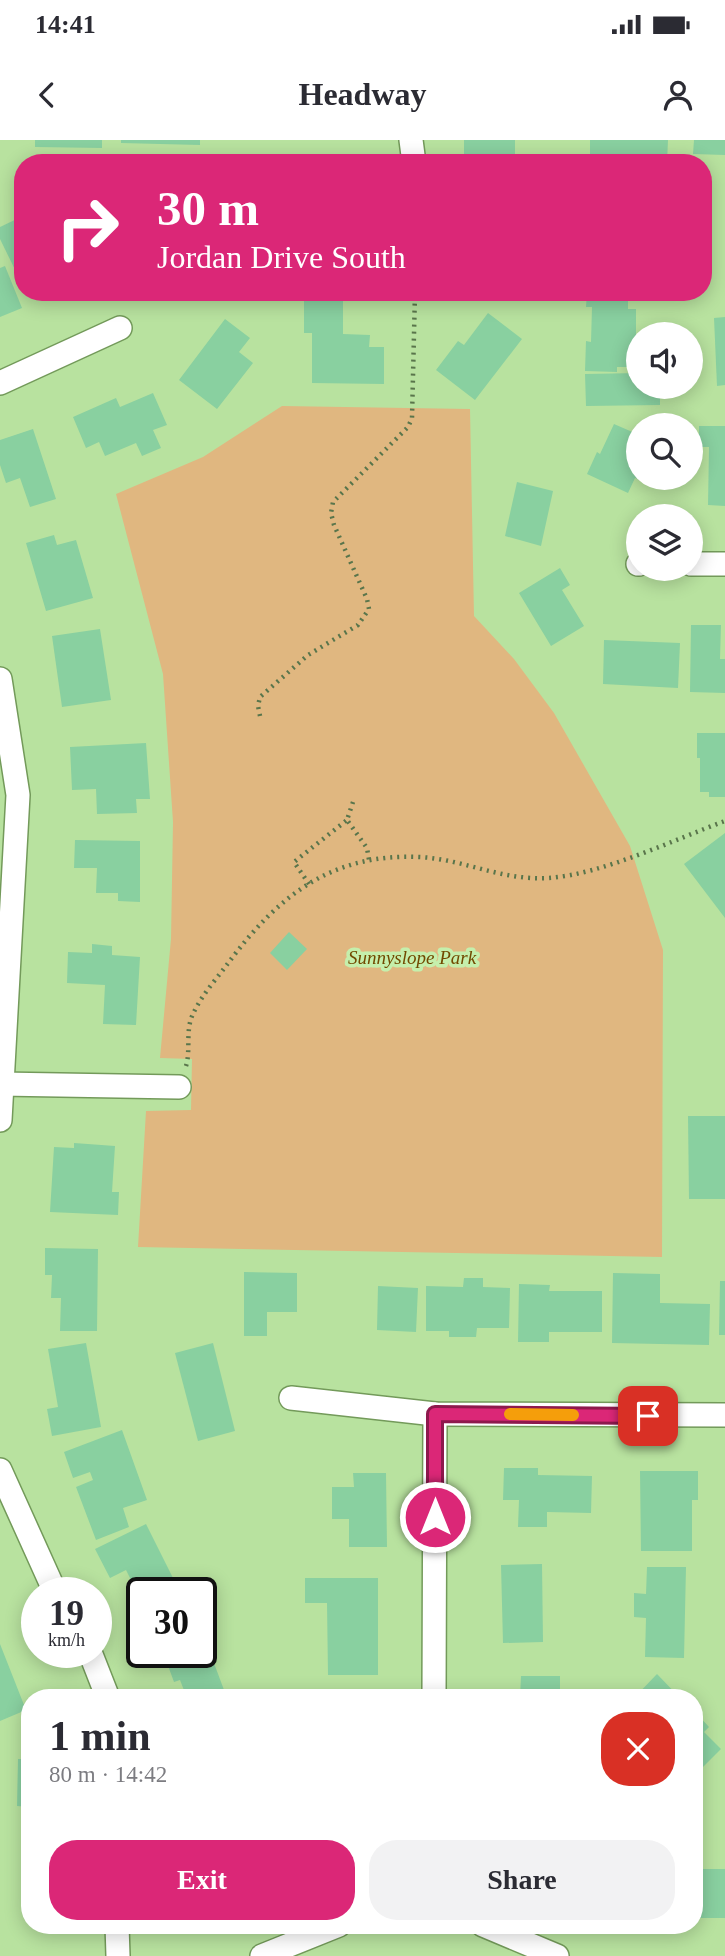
<!DOCTYPE html>
<meta charset="utf-8">
<style>
body{margin:0;font-family:"Times New Roman",serif;background:#f2f2f3;color:#2b2b33;height:100vh;display:flex;flex-direction:column;font-size:26px;white-space:nowrap}
*{box-sizing:border-box;margin:0}
p{font-size:23px;color:#7c7c81}
.icon{flex:none;width:38px;height:38px;fill:none;stroke:currentColor;stroke-width:2;stroke-linecap:round;stroke-linejoin:round}
.map{position:relative;flex:1;overflow:hidden}
.drawer{position:absolute;left:21px;top:1549px;width:682px;height:245px;display:flex;flex-direction:column;background:#fff;border-radius:28px;box-shadow:0 4px 18px #0003}
.drawer>*{flex:none}
.guide{position:absolute;left:14px;top:14px;width:698px;height:147px;border-radius:28px;box-shadow:0 4px 18px #0003;background:#db2777;color:#fff;overflow:hidden}
.tools{position:absolute;left:626px;top:182px;display:grid;gap:14px}
.tools a{display:grid;place-items:center;width:77px;height:77px;border-radius:50%;background:#fff;box-shadow:0 4px 18px #0003;font-size:35px}
.speed{position:absolute;left:21px;top:1437px;display:flex;gap:14px;font-size:35px;font-weight:700;text-align:center}
.speed>*{display:grid;place-content:center;width:91px;height:91px;border-radius:50%;background:#fff;box-shadow:0 4px 18px #0003;line-height:1}
.speed small{font-size:18px;font-weight:400}
.speed .limit{border:4px solid #111;border-radius:10px;background:#fff;color:#111}
.pin{position:absolute;display:grid;place-items:center;width:60px;height:60px;color:#fff;margin:-30px;border-radius:14px;box-shadow:0 4px 10px #0006}
.me{position:absolute;width:77px;margin:-38px;rotate:0deg;stroke-linejoin:round;filter:drop-shadow(0 0 5px #0008)}
.turn{display:flex;align-items:center;gap:24px;height:147px;padding:0 28px;font-size:32px}
.turn .icon{width:91px;height:91px;stroke-width:2.5}
.turn b{display:block;font-size:49px;line-height:60px}
.round{display:grid;place-items:center;flex:none;width:74px;height:74px;border-radius:28px;background:#f2f2f3}
.headline{display:flex;align-items:center;justify-content:space-between;height:119px;padding:0 28px}
h1{font-size:42px;font-weight:800;line-height:52px}
.action{display:flex;gap:14px;margin-top:auto;padding:14px 28px}
.action a{flex:1;height:80px;border-radius:28px;background:#db2777;color:#fff;font-size:28px;font-weight:800;line-height:80px;text-align:center}
.action a+a{background:#f2f2f3;color:#2b2b33}
.status{display:flex;justify-content:space-between;align-items:center;height:49px;padding:0 35px;background:#fff;direction:ltr}
.status svg{height:19px;fill:currentColor}
header{display:flex;justify-content:space-between;align-items:center;height:91px;padding:0 28px;background:#fff;font-size:32px;font-weight:800}
.map>svg:first-child{display:block}
</style>
<div class="status"><b>14:41</b><svg viewBox="0 0 49 12"><path d="M0 12V9h3v3zM5 12V6h3v6zM10 12V3h3v9zM15 12V0h3v12zM26 1h20v11H26zM47 4h2v5h-2z"/></svg></div>
<header><svg class="icon" aria-label="back" viewBox="0 0 24 24"><path d="M15 5l-7 7 7 7"/></svg>Headway<svg class="icon" aria-label="person" viewBox="0 0 24 24"><circle cx="12" cy="8" r="4"/><path d="M4 21q1-7 8-7t8 7"/></svg></header>
<div class="map">
<svg width="725" height="1816" viewBox="0 0 725 1816">
<rect width="100%" height="100%" fill="#b8e29f"/>
<path fill="#e0b780" d="M282 266 470 269 474 476 514 519 554 573 630 706 663 810 662 1117 138 1107 146 971 191 970 192 919 160 918 171 799 173 682 163 534 116 354 203 317Z"/>
<g fill="#89d0a0">
<path d="M35 0H102V8L35 7Z"/>
<path d="M121 0H200V5L121 3Z"/>
<rect x="464" y="0" width="51" height="23"/>
<path d="M590 0H668L667 23H590Z"/>
<path d="M694 0H725V15L693 14Z"/>
<path d="M23 76V146L0 99V87Z"/>
<path d="M5 126 22 168 0 177V128Z"/>
<path d="M587 152H628V169H636V204H630V227H617V232L585 231 586 201 591 202 592 167H586Z"/>
<path d="M304 157H343V194L370 195 369 207H384V244L312 243V193H304Z"/>
<path d="M488 173 522 199 475 260 436 230 458 201 464 205Z"/>
<path d="M725 177V245L717 246 714 178Z"/>
<path d="M225 179 250 198 239 212 253 223 217 269 179 240Z"/>
<path d="M639 233V247H660V265L586 266 585 234Z"/>
<path d="M153 253 167 285 153 290 161 308 142 316 136 303 105 316 99 302 86 308 73 277 116 258 120 267Z"/>
<path d="M614 284 637 294 632 305 639 308V338H653L650 344 635 338 628 353 587 334 597 312 600 314Z"/>
<path d="M699 286H725V366L708 365 709 307H699Z"/>
<path d="M33 289 56 359 30 367 20 338 6 343 0 325V300Z"/>
<path d="M517 342 553 351 541 406 505 396Z"/>
<path d="M54 395 57 405 76 400 93 458 46 471 26 403Z"/>
<path d="M560 428 570 445 562 450 584 486 551 506 519 453Z"/>
<path d="M691 485H721L720 519H725V553L690 552Z"/>
<path d="M100 489 111 560 62 567 52 496Z"/>
<path d="M604 500 680 503 678 548 603 544Z"/>
<path d="M697 593H725V657H709V652H700V618H697Z"/>
<path d="M146 603 150 659H136L137 673 97 674 96 649 72 650 70 607Z"/>
<path d="M725 693V778L684 724Z"/>
<path d="M75 700 140 701V762L118 761V753H96L97 728H74Z"/>
<path d="M289 792 307 809 287 830 270 813Z"/>
<path d="M92 804 112 806V815L140 817 136 885 103 884 105 845 67 843 68 812 92 813Z"/>
<path d="M688 976H725V1059H689Z"/>
<path d="M74 1003 115 1006 112 1052H119L118 1075 50 1072 54 1007 74 1008Z"/>
<path d="M45 1108 98 1109 97 1191H60L61 1158H51L52 1135H45Z"/>
<path d="M244 1132 297 1133V1172H267V1196H244Z"/>
<path d="M613 1133 660 1134V1163L710 1164 709 1205 612 1203Z"/>
<path d="M464 1138H483V1147L510 1148 509 1188H477L476 1197H449V1191H426V1146L463 1147Z"/>
<path d="M720 1141H725V1195H719Z"/>
<path d="M519 1144 550 1145 549 1151H602V1192H549V1202H518Z"/>
<path d="M378 1146 418 1148 416 1192 377 1190Z"/>
<path d="M86 1203 101 1287 52 1296 47 1269 58 1267 48 1209Z"/>
<path d="M213 1203 235 1291 198 1301 175 1213Z"/>
<path d="M122 1290 147 1360 123 1368 129 1387 96 1400 76 1347 93 1340 90 1332 73 1338 64 1312Z"/>
<path d="M504 1328H538V1335L592 1336 591 1373 547 1372V1387H518L519 1360H503Z"/>
<path d="M640 1331H698V1360H692V1411H641Z"/>
<path d="M353 1333H386L387 1407H349V1379H332V1347H354Z"/>
<path d="M146 1384 180 1452H142V1462L126 1430 110 1438 95 1409Z"/>
<path d="M542 1424 543 1502 503 1503 501 1425Z"/>
<path d="M647 1427H686L684 1518 645 1517 646 1478 634 1477V1453L646 1454Z"/>
<path d="M305 1438H378V1535H328L327 1463H305Z"/>
<path d="M201 1473 208 1489 202 1491 227 1558H187L180 1540 174 1542 163 1512H201Z"/>
<path d="M0 1504 26 1570 0 1581Z"/>
<path d="M657 1534 680 1558H634Z"/>
<path d="M521 1536H560V1558H520Z"/>
<path d="M695 1572 709 1587 704 1592 721 1609 697 1633Z"/>
<path d="M18 1619H30V1667L17 1666Z"/>
<rect x="695" y="1729" width="30" height="49"/>
</g>
<g fill="none" stroke-linecap="round" stroke-linejoin="round">
<defs>
<g id="street">
<path d="M411 0 414 23"/>
<path d="M0 243 120 188"/>
<path d="M638 424H639"/>
<path d="M691 424H725"/>
<path d="M0 539 18 655 0 980"/>
<path d="M0 944 179 947"/>
<path d="M291 1258 435 1274 725 1275"/>
<path d="M0 1330 55 1452"/>
<path d="M90 1512 108 1558"/>
<path d="M434 1558 435 1274"/>
<path d="M117 1785 118 1816"/>
<path d="M483 1785 557 1816"/>
<path d="M262 1816 339 1785"/>
</g>
</defs>
<use href="#street" stroke="#739a5a" stroke-width="26"/>
<g stroke="#59754b" stroke-width="4.5" stroke-dasharray="2 5" stroke-linecap="butt">
<path d="M260 576 258 566 260 557 308 515 358 485 369 469 367 459 334 385 331 373 333 362 408 287 412 278 415 152"/>
<path d="M353 662 347 680 367 708 369 720"/>
<path d="M309 744 294 722 347 680"/>
<path d="M186 926C191 910 185 890 193 874 201 856 217 838 229 822 278 756 332 713 419 717 464 719 501 741 549 738 603 734 673 700 725 681"/>
</g>
<use href="#street" stroke="#fff" stroke-width="23"/>
</g>
<g fill="none" stroke-linecap="round" stroke-linejoin="round">
<defs>
<path id="route" d="M435 1377V1274L648 1276"/>
</defs>
<use href="#route" stroke="#8e194d" stroke-width="18"/>
<use href="#route" stroke="#db2777" stroke-width="12"/>
<path stroke="#f59e0b" stroke-width="12" d="M510 1274 573 1275"/>
</g>
<g text-anchor="middle" stroke-width="7" stroke-linejoin="round" paint-order="stroke">
<g font-size="19" font-style="italic" fill="#714a00" stroke="#c5efac">
<text x="412" y="824">Sunnyslope Park</text>
</g>
</g>
</svg>
<div class="tools">
<a><svg class="icon" aria-label="sound" viewBox="0 0 24 24"><path d="M4 9h4l5-4v14l-5-4H4zM17 9q2 3 0 6"/></svg></a>
<a><svg class="icon" aria-label="search" viewBox="0 0 24 24"><circle cx="10" cy="10" r="6"/><path d="M15 15l6 6"/></svg></a>
<a><svg class="icon" aria-label="layers" viewBox="0 0 24 24"><path d="M12 4l9 5-9 5-9-5zM3 14l9 5 9-5"/></svg></a>
</div>
<div class="speed"><div>19<small>km/h</small></div><div class="limit">30</div></div>
<div class="pin" style="left:648px;top:1276px;background:#d93025"><svg class="icon" aria-label="arrive" viewBox="0 0 24 24"><path d="M6 21V4h12l-3 4 3 4H6"/></svg></div>
<svg class="me" style="left:435px;top:1377px" viewBox="-20 -20 40 40"><circle r="17" fill="#db2777" stroke="#fff" stroke-width="3"/><path d="M0-11L8 9 0 5-8 9z" fill="#fff"/></svg>
<div class="guide">
<div class="turn"><svg class="icon" aria-label="right" viewBox="0 0 24 24"><path d="M7 20v-9h11M14 6l5 5-5 5"/></svg><div><b>30 m</b>Jordan Drive South</div></div>
</div>
<section class="drawer">
<div class="headline"><div><h1>1 min</h1><p>80 m · 14:42</p></div><a class="round" style="background:#d93025;color:#fff"><svg class="icon" aria-label="close" viewBox="0 0 24 24"><path d="M6 6l12 12M18 6L6 18"/></svg></a></div>
<div class="action"><a>Exit</a><a>Share</a></div>
</section>
</div>
